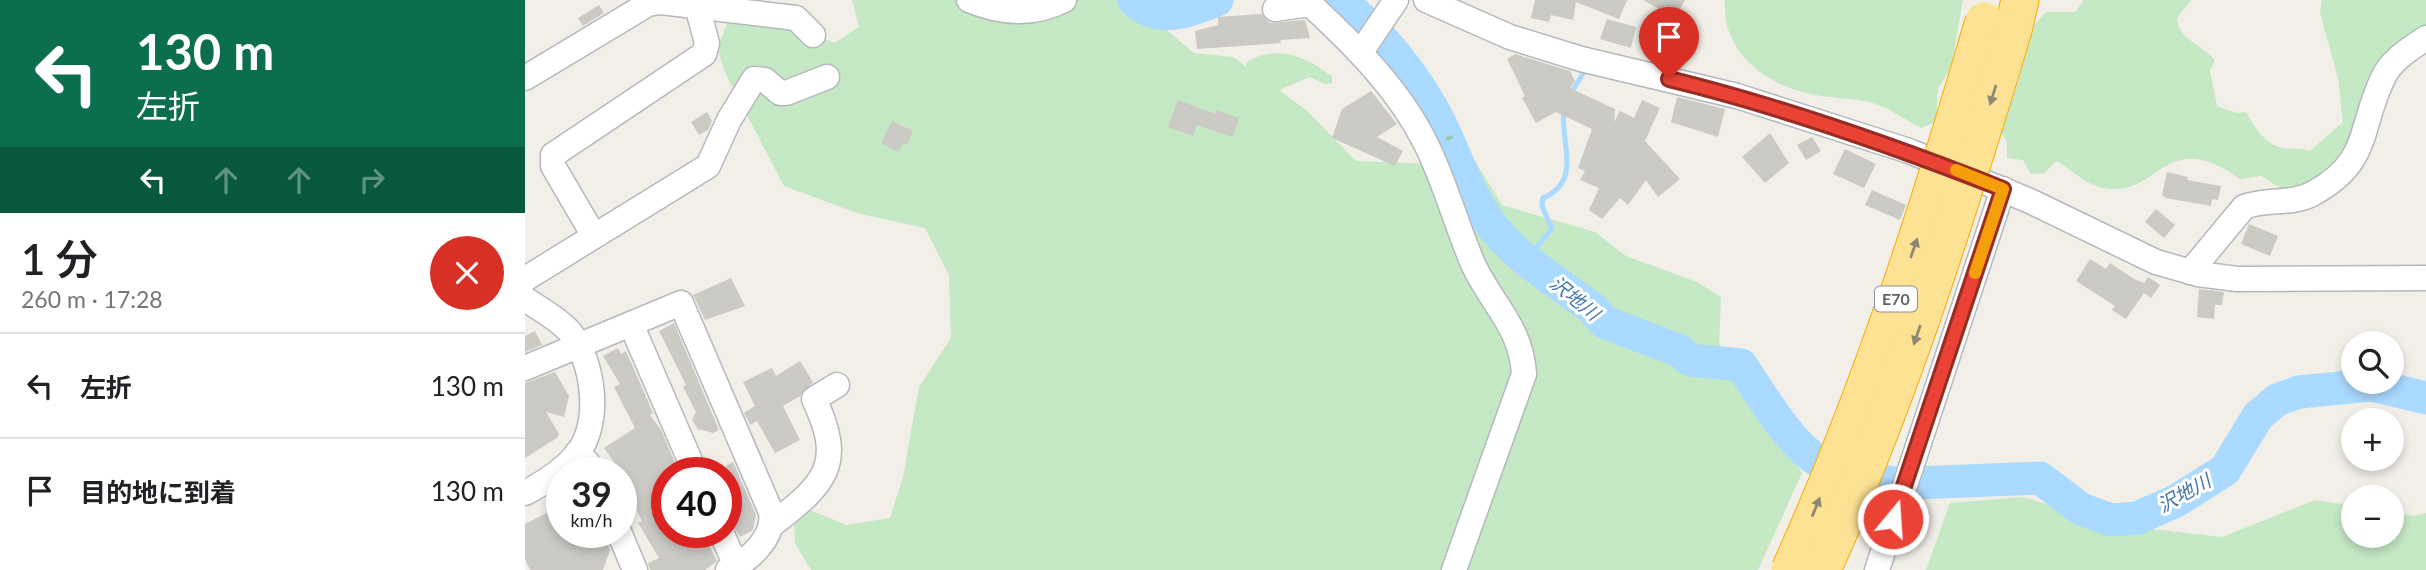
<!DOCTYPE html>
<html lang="ja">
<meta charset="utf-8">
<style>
body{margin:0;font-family:Lato,"Noto Sans JP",sans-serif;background:#f6f6f6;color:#202124;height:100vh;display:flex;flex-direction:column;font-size:26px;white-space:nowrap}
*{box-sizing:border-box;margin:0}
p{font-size:23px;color:#757577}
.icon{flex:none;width:38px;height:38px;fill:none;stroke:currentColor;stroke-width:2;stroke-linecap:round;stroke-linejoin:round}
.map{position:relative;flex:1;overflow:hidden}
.sheet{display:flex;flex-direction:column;background:#fff;width:525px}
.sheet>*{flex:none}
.banner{background:#0b6e4f;color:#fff;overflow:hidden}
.controls{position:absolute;left:1816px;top:331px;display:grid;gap:14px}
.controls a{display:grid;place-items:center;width:63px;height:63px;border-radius:50%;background:#fff;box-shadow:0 4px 10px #0003;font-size:35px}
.speed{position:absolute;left:21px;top:457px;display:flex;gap:14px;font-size:35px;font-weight:700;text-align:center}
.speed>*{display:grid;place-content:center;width:91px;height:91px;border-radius:50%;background:#fff;box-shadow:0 4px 10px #0003;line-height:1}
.speed small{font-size:18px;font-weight:400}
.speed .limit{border:10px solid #d22;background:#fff;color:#111}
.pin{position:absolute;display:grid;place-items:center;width:60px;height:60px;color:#fff;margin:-72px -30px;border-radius:50% 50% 50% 0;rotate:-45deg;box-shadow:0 0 7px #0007}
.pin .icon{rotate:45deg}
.me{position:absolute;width:77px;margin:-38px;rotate:18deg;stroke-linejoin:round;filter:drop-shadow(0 0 5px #0008)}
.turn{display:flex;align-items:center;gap:24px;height:147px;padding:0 21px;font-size:32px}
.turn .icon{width:91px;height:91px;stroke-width:2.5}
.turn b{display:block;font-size:49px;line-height:60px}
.lanes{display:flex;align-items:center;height:66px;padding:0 21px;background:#0003;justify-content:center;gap:35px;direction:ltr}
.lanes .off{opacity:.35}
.round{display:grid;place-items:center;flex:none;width:74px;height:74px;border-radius:37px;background:#f6f6f6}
.head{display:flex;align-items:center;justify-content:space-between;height:119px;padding:0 21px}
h1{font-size:42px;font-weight:600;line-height:52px}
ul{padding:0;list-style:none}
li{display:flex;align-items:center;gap:21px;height:105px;padding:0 21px;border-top:2px solid #e0e0e0}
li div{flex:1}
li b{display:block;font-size:26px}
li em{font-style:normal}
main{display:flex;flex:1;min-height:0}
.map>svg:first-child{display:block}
</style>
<main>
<section class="sheet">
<div class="banner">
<div class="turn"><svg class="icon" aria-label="left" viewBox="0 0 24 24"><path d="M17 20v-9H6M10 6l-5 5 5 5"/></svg><div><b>130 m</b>左折</div></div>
<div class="lanes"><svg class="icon" aria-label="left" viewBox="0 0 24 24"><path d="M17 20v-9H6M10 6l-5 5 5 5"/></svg><svg class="icon off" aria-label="ahead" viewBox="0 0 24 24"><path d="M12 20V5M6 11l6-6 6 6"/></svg><svg class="icon off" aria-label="ahead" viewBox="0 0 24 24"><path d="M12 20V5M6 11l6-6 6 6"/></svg><svg class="icon off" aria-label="right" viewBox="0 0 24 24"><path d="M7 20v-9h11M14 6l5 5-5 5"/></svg></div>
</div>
<div class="head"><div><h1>1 分</h1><p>260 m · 17:28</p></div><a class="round" style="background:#d93025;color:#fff"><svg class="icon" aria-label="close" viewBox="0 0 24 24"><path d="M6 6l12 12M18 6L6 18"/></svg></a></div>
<ul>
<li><svg class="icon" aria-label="left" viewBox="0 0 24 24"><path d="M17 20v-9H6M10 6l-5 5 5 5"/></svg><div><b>左折</b></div><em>130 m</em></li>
<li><svg class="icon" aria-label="arrive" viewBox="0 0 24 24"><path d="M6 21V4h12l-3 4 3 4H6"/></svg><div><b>目的地に到着</b></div><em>130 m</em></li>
</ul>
</section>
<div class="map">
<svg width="1901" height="570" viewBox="0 0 1901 570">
<rect width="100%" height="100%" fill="#f1efe8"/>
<g fill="#c5e8c5">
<path d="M327 0H606L669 53 708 57 722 67 721 63C749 43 784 57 807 77V83L799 84 785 77 754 90 781 110 831 161 912 164 845 54 866 24 977 205 1070 232 1101 256 1172 282 1196 297 1194 344 1277 473 1233 570H286L270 543 269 517 282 509 322 525 365 518 378 477 394 387 426 338 424 275 400 228 332 213 259 186 201 75 192 48 203 22 261 25 310 43 334 27Z"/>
<path d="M1200 0H1438L1426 68 1413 88 1411 122 1396 128C1381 120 1364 108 1348 103 1328 98 1305 98 1285 94 1238 84 1196 50 1200 0Z"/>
<path d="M1559 0H1666L1652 18C1653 39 1677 45 1690 60L1685 71 1692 106 1711 113 1721 112C1729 126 1738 143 1757 148 1766 150 1774 147 1785 151L1818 122 1813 78 1795 13 1797 0H1901V26L1826 149 1780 188 1757 189 1736 176 1715 179C1636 123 1635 203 1574 187 1560 183 1545 169 1532 161L1519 173 1506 174 1498 160 1482 158V143L1475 129 1490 92 1509 25 1521 12H1550Z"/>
<path d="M1498 497 1592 525 1697 537 1790 500 1829 506V536H1867V513L1888 516 1901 513V570H1401L1425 503Z"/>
</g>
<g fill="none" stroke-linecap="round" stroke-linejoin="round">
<g stroke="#aadaff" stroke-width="5">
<path d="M1046 93 1059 72"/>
<path d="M1002 258 1027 229 1017 206 1018 198C1059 180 1034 142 1039 108"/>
</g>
<g stroke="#aadaff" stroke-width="33">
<path d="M609 0C634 24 664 11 692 0"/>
<path d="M814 0C855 31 892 77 915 123 932 158 944 197 969 228 994 260 1035 284 1068 309L1079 322 1155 351 1165 360 1216 365C1235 393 1266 446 1295 462 1318 475 1344 479 1369 483"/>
<path d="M1390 483 1515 478 1556 509 1586 520 1612 518 1651 501 1700 470 1733 416 1752 400 1774 392 1847 385 1901 398"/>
</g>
</g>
<g fill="#cccac5">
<path d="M1010 0H1102L1094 19 1051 2 1048 20 1026 15 1024 22 1006 18Z"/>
<path d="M1118 0H1160L1150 18Z"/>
<path d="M74 5 79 13 58 26 53 18Z"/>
<path d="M736 14 745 23 780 20 785 38 755 40 756 43 672 49 670 31 693 25V17Z"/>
<path d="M1082 19 1111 27 1106 48 1075 39Z"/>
<path d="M1147 37 1170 43 1160 60 1140 49Z"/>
<path d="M990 54 1045 71 1050 81 1045 88 1090 109 1089 122 1095 111 1109 118 1117 100 1135 108 1120 141 1155 179 1133 197 1121 180 1103 205 1095 198 1077 219 1064 210 1074 188 1055 180 1060 171 1053 168 1067 129 1031 112 1011 123 997 98 1000 96 982 59Z"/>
<path d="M846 91 872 124 852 137 878 151 870 166 807 138 817 109Z"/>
<path d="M1152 97 1200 109 1193 137 1146 122Z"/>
<path d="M653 100 690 114 691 110 714 118 708 137 672 125 668 136 643 127Z"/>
<path d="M182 112 187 121 183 130 174 135 166 122Z"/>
<path d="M367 121 388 131 382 145 378 143 373 152 356 143Z"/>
<path d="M1245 133 1264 163 1240 183 1217 157Z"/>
<path d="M1287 137 1296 151 1281 160 1272 145Z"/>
<path d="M1320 149 1351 164 1339 188 1308 174Z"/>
<path d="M1642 172 1663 177 1662 180 1696 186 1693 200 1687 199 1686 206 1641 198 1637 195Z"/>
<path d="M1347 190 1381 205 1375 220 1340 205Z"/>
<path d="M1631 209 1650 225 1639 238 1620 222Z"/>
<path d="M1724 224 1753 236 1745 256 1716 244Z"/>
<path d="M1565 259 1581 269 1585 263 1609 279 1619 283 1623 277 1635 285 1626 298 1619 293 1601 319 1587 310 1590 306 1551 281Z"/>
<path d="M206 278 220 306 180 320 168 295Z"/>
<path d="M1674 289 1699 292 1697 305H1690L1689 319 1672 317Z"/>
<path d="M149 323 194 430 188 433 173 429 167 420 171 412 158 387 161 385 134 331Z"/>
<path d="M10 331 17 345 0 352V336Z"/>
<path d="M93 348 96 354 101 351 128 413 125 415 136 430 154 472H142V532H177L192 561 180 570H125L123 563 134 558 113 523 117 521 102 491 105 489 96 472 79 448 110 428 89 387 95 384 78 356Z"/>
<path d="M275 361 288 382 275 396 258 406 275 440 250 453 232 421 225 425 224 422 219 413 230 406 218 382 247 368 251 376Z"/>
<path d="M30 372 44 396 39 417 21 412 34 434 32 438 0 458V383Z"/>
<path d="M208 462 231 515 228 530 215 537 202 515 207 512 201 500V466Z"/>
<path d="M29 509 37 524V532H46L52 543 70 532 80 535 85 550 78 570H5L0 559V524Z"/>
</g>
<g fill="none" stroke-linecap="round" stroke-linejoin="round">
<defs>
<g id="minor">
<path d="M444 0C475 13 508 16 539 0"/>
<path d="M901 0 985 37 1056 59 1212 96 1384 151 1505 201 1631 262 1673 274 1712 279 1901 278"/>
<path d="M750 9 785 4C829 45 874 89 901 144 920 182 931 224 948 264 967 305 996 326 999 374L929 570"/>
<path d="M836 52 871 0"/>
<path d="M0 78 123 4 136 2 271 18 288 35"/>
<path d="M69 236 28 166V155L179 54 182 43 172 6"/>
<path d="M1665 272 1719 207C1741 198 1766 205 1787 194 1846 162 1833 130 1858 78 1866 60 1885 49 1901 38"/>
<path d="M0 279 183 166 204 120 229 79 240 80 255 93H261L302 77"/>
<path d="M0 299C15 309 32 318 44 331 69 361 77 422 52 454 38 471 19 483 0 493"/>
<path d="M106 324 170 472"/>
<path d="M0 368 156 303 246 512C250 537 225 560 203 570"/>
<path d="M52 453 62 462 67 472"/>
<path d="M248 524C301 483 320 464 289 399L312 385"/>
<path d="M94 532 110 570"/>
<path d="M196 532 213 570"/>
<path d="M1352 570 1478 189"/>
</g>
<path id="highway" d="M1488 30 1495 0"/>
</defs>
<use href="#minor" stroke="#b5b8bc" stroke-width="27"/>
<use href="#highway" stroke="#f9ab00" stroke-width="39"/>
<path stroke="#9cc7a9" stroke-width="3.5" stroke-dasharray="7 3.5" stroke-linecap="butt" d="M921 139 929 136"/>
<use href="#minor" stroke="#fff" stroke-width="24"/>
<use href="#highway" stroke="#fde293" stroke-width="37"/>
<defs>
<g id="highway-bridge">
<path d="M1265 570C1345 393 1405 207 1459 21"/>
<path d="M1297 570C1376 395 1433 213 1488 30"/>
</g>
</defs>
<use href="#highway-bridge" stroke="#f9ab00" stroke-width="39" stroke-linecap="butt"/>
<use href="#highway-bridge" stroke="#fde293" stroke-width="37"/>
</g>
<defs><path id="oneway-solid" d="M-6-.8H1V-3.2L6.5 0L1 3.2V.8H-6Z" transform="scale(1.75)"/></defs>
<g fill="#8e8975">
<use href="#oneway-solid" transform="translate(1468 95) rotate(107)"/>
<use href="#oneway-solid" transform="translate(1389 248) rotate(-71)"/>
<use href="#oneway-solid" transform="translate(1392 335) rotate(109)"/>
<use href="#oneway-solid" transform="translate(1291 507) rotate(-68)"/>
</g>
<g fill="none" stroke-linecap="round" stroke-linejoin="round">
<defs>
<path id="route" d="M1144 79C1259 107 1369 146 1478 189L1368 519"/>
</defs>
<use href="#route" stroke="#982c22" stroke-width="18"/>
<use href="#route" stroke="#ea4335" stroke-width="12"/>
<path stroke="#f59e0b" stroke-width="12" d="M1431 170 1478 189 1450 273"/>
</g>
<g text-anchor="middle" stroke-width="6" stroke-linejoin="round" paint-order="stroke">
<rect fill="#fff" stroke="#8f9295" stroke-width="2" x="1350" y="286.5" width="42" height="25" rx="5"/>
<g font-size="16" font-weight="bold" fill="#5f6368">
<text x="1371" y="305">E70</text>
</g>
<g font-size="19" font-style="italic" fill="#4174aa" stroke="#fff">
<text transform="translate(1050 298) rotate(39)" y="7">沢地川</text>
<text transform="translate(1659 493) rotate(-29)" y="7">沢地川</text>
</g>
</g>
</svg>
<div class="controls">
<a><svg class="icon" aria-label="search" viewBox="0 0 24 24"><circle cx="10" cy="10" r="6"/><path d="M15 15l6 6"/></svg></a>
<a>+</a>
<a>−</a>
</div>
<div class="speed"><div>39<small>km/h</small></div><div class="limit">40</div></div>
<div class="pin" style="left:1144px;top:79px;background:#d93025"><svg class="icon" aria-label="arrive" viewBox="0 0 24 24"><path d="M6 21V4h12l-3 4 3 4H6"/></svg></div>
<svg class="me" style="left:1368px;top:519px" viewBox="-20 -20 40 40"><circle r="17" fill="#ea4335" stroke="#fff" stroke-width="3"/><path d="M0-11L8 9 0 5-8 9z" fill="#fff"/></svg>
</div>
</main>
